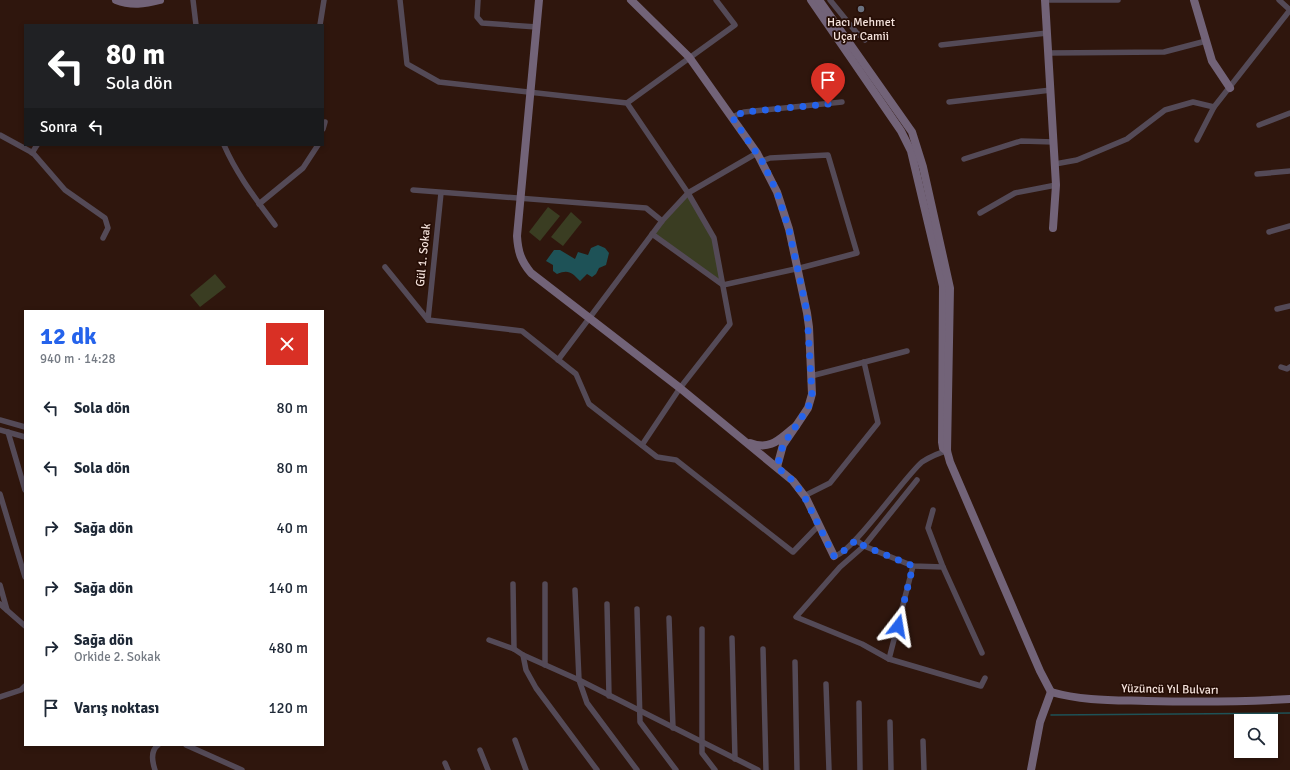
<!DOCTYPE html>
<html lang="tr">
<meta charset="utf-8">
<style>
body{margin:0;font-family:Signika,sans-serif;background:#f6f6f7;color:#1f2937;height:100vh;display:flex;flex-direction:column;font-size:15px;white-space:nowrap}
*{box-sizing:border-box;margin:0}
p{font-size:13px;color:#747a83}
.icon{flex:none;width:22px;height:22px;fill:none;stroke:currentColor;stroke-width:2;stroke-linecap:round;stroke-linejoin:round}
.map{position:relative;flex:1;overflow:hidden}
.sheet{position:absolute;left:24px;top:310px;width:300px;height:436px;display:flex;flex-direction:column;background:#fff;border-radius:0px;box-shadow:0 2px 6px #0003}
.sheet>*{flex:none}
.hud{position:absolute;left:24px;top:24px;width:300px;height:122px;border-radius:0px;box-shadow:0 2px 6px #0003;background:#202124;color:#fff;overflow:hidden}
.tools{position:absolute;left:1234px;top:714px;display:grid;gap:8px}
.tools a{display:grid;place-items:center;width:44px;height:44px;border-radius:0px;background:#fff;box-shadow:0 2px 6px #0003;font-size:20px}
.pin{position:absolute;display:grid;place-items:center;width:34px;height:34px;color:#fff;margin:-41px -17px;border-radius:50% 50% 50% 0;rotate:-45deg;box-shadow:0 0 4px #0007}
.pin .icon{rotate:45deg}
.me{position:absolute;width:44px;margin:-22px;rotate:14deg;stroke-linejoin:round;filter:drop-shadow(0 0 3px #0008)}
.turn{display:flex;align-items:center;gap:14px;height:84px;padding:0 16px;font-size:18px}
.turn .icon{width:52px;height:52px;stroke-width:2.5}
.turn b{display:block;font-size:28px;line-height:34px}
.then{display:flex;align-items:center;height:38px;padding:0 16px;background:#0003;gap:8px;font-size:15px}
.round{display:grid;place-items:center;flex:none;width:42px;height:42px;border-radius:0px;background:#f6f6f7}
.summary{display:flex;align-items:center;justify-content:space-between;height:68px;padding:0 16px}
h1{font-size:24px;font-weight:800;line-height:30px;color:#2563eb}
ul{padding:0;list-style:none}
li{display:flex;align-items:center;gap:12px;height:60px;padding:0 16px}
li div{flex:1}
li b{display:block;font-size:15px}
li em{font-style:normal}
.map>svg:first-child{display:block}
</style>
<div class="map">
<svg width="1290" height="770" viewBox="0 0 1290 770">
<rect width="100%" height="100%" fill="#2f160d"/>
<g fill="#3a3d22">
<path d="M688 193 714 238 723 285 652 234Z"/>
<path d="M548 207 560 216 540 241 529 232Z"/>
<path d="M571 212 582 222 563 246 551 237Z"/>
<path d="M215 274 226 287 200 307 190 295Z"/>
</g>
<path fill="#1e5257" d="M598 245 605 248 609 253 606 265 599 268 596 274 592 277 587 274 580 281C572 273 569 269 557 274L553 271V265L546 261 554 250H560L575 259 578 252 588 255 591 248Z"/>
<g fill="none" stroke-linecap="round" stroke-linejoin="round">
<path stroke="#1e5257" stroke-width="1.5" d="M1051 715 1290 713"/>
<g stroke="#544a57" stroke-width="5.5">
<path d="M193 0 196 25"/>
<path d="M400 0 407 64 439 82 627 103 688 193 714 238 730 324 680 388 642 445"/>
<path d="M478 0 477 17 482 23 537 27"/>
<path d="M830 0 856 32 865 40"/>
<path d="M1045 0H1118"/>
<path d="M1279 0 1290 10"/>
<path d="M320 25 324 0"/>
<path d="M941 45 1047 33"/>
<path d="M1049 53 1164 52 1206 41"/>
<path d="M949 102 1051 90"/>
<path d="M627 103 735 25 716 0"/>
<path d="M732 117 744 112 842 102"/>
<path d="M1259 125 1290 113"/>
<path d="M323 129 325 122"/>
<path d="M0 135 33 153 65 190 105 218 108 228 103 238"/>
<path d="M1197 140 1214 107 1290 10"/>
<path d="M224 145C237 175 256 199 275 225"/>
<path d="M32 153 37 145"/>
<path d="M964 159 1021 141 1054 142"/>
<path d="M1055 164 1077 160 1127 139 1165 110 1193 102 1214 107"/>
<path d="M1257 174 1290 171"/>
<path d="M413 190 646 208 662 221"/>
<path d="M259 204 303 168 318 145"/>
<path d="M980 213 1015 193 1056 185"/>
<path d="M1269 232 1290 226"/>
<path d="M652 234 723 285 800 268 857 253 828 155 770 158 762 161"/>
<path d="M385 267 428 320 522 331 576 374 589 404 657 457 676 460 793 552 819 525"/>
<path d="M1277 309 1290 306"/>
<path d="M428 320 441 193"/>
<path d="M558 360 662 221 688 193 757 153"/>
<path d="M1281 367 1287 369 1290 367"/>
<path d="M811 376 907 351"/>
<path d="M0 420 25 427"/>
<path d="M0 430 25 437"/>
<path d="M8 432 25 490"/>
<path d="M917 480 864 546 840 567 796 617 862 644 889 659 981 686 985 678"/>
<path d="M0 494 25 577"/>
<path d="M804 496 830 483 878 423 864 362"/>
<path d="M933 510 928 528 943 567"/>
<path d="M856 540 864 546 913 566 943 567 982 653"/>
<path d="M834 556C850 556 905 476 922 462 930 457 938 453 947 451"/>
<path d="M513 584 514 649"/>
<path d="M0 585 7 610"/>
<path d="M575 590 579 680 587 703 637 770"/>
<path d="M0 604 25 626"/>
<path d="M607 604 609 696"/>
<path d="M637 609 640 722 676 770"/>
<path d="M669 618 673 728"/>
<path d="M702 629V753L715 770"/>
<path d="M732 638 735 759"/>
<path d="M489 640 514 649 523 655 579 680 758 770"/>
<path d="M763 649 766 770"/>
<path d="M523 655 526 670 536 688 597 770"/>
<path d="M889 659 913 566"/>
<path d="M795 662 797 770"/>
<path d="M545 665V584"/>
<path d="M826 684 829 770"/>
<path d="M0 697 21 690 25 686"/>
<path d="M859 703 860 770"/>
<path d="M890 722 891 770"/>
<path d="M515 740 526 770"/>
<path d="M923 741 924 770"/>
<path d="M186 745 242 770"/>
<path d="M480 750 488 770"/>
<path d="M445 763 448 770"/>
<path d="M155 770C152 761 150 751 158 745"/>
</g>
<g stroke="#726378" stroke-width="8">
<path d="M116 0C131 6 145 4 160 0"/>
<path d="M539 0 517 236C518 252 521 261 531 273L680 388 793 481 806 498 834 556"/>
<path d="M631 0 689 57 757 153 777 192 789 229 807 313 809 327 812 394 808 408 796 426"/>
<path d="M811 0 901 131 911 151 943 286 942 442 943 448 947 451"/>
<path d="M819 0 912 132 923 167 950 288 947 451 950 462 1040 671 1051 692"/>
<path d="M1045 0 1056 185 1053 228"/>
<path d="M1194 0 1212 61 1230 88"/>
<path d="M750 443C772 451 780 438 796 426L783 445 777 467"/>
<path d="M1051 692C1083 701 1115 700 1147 701 1195 702 1242 702 1290 699"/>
<path d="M1031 770 1040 722 1051 692"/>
</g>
</g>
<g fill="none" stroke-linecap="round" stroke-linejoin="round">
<path stroke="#2563eb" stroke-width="7" stroke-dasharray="0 12.6" d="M828 104 744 112 732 117 762 161 777 192 789 230 807 312 812 394 808 408 783 445 777 467 793 481 804 496 834 556H838L856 540 864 546 913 566 898 626"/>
</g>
<circle fill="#6b7280" stroke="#250d05" stroke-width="1.5" cx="861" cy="9" r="4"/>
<g text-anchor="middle" stroke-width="3.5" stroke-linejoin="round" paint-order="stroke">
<g font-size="12" fill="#f4e2db" stroke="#250d05">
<text x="861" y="26">Hacı Mehmet<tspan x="861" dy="14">Uçar Camii</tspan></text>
</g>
<g font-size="12" fill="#f4e2db" stroke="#250d05">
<text transform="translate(423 255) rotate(-84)" y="4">Gül 1. Sokak</text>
<text transform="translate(1170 689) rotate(1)" y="4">Yüzüncü Yıl Bulvarı</text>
</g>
</g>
</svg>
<div class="tools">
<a><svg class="icon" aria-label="search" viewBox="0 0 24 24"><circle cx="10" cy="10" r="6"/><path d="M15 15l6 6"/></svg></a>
</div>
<div class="pin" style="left:828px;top:104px;background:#d93025"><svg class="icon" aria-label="arrive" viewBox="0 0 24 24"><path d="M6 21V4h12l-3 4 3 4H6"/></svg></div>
<svg class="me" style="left:898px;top:626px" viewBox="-20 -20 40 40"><path d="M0-17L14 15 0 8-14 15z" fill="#2563eb" stroke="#fff" stroke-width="4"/></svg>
<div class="hud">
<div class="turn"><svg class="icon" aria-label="left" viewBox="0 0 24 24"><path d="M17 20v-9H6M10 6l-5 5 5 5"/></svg><div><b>80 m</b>Sola dön</div></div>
<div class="then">Sonra<svg class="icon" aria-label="left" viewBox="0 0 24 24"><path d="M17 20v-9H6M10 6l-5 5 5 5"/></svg></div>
</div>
<section class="sheet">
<div class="summary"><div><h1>12 dk</h1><p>940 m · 14:28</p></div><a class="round" style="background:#d93025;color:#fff"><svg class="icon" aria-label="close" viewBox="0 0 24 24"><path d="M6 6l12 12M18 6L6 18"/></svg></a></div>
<ul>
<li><svg class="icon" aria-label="left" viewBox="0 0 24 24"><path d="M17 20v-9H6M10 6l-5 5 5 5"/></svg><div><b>Sola dön</b></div><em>80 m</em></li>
<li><svg class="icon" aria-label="left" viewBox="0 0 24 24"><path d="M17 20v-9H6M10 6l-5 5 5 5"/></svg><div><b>Sola dön</b></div><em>80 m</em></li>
<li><svg class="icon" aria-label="right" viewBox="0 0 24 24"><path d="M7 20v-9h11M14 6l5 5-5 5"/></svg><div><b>Sağa dön</b></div><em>40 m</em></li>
<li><svg class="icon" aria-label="right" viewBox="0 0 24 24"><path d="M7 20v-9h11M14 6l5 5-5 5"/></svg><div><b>Sağa dön</b></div><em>140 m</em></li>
<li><svg class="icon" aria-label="right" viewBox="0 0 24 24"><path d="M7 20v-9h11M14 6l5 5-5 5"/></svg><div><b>Sağa dön</b><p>Orkide 2. Sokak</p></div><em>480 m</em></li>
<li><svg class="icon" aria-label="arrive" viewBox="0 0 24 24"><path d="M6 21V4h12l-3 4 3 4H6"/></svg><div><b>Varış noktası</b></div><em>120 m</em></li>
</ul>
</section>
</div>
